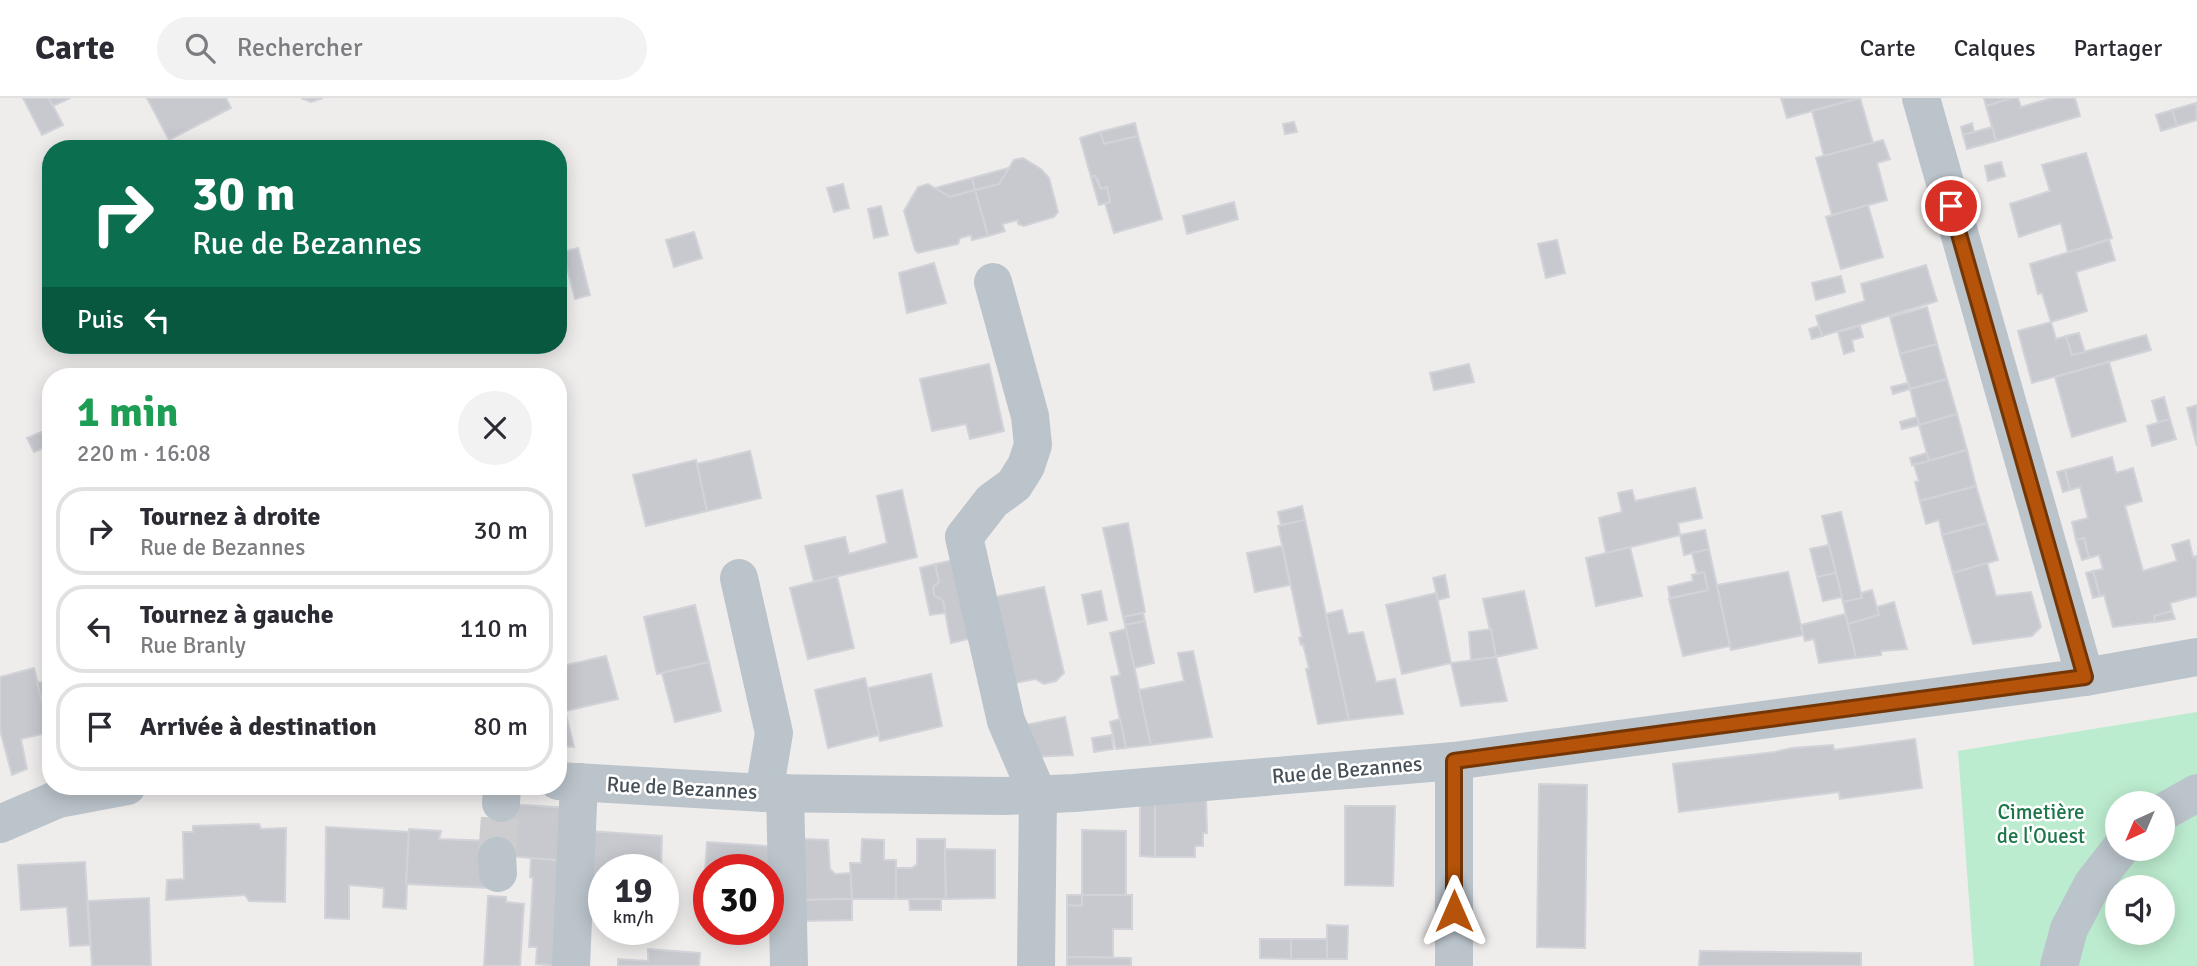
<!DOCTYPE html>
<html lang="fr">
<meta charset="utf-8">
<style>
body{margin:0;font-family:Signika,sans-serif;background:#f2f2f3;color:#2b2b33;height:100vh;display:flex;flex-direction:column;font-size:26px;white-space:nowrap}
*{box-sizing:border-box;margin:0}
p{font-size:23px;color:#7c7c81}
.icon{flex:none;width:38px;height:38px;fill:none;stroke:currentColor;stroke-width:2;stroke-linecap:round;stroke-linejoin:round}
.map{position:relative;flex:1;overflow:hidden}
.details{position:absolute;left:42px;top:270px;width:525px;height:427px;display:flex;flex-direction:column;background:#fff;border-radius:28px;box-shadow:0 4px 18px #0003}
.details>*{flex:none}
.banner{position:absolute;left:42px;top:42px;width:525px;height:214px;border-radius:28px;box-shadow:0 4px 18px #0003;background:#0b6e4f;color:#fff;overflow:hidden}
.needle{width:46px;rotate:224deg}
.tools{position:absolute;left:2105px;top:693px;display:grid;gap:14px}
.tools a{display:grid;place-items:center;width:70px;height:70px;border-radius:50%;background:#fff;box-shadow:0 4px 18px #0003;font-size:35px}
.speed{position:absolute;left:588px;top:756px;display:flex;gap:14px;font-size:35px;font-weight:700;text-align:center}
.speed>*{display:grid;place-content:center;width:91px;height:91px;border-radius:50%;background:#fff;box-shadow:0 4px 18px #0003;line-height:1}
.speed small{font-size:18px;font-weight:400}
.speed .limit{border:10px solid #d22;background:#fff;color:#111}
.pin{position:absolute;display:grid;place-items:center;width:60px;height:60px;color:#fff;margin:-30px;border:4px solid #fff;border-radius:50%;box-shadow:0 2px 7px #0007}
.me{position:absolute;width:77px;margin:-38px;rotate:0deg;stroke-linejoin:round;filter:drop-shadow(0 0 5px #0008)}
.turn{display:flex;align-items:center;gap:24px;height:147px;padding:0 35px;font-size:32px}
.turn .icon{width:91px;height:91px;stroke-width:2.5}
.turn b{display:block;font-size:49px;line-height:60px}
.then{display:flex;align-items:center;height:66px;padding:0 35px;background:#0003;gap:14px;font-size:26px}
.round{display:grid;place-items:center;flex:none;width:74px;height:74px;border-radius:37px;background:#f2f2f3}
.headline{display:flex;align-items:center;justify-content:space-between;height:119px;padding:0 35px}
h1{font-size:42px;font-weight:800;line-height:52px;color:#1e9e55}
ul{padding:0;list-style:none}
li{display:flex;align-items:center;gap:21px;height:88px;margin:0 14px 10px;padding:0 21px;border:4px solid #e1e1e2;border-radius:28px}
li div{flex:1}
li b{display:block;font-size:26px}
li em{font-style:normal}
header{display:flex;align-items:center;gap:42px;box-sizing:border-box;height:98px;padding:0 35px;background:#fff;border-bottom:2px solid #e1e1e2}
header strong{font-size:33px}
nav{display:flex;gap:38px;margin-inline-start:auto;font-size:24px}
.search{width:490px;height:63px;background:#f2f2f3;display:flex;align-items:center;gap:18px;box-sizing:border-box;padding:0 24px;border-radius:38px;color:#7c7c81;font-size:26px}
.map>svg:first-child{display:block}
</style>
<header>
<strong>Carte</strong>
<div class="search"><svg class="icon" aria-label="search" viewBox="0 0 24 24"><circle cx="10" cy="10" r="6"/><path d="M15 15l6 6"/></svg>Rechercher</div>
<nav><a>Carte</a><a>Calques</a><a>Partager</a></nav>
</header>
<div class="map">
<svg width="2197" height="868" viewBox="0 0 2197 868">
<rect width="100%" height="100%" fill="#efecec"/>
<path fill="#bceccf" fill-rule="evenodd" d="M2197 614V868H1974L1958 653ZM2118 705H2163V751H2118ZM2118 789H2163V835H2118Z"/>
<g fill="#c7c9cf" stroke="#d1d3d8" stroke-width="2">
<path d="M23 0H49L63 27 42 37Z"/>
<path d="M49 0H70L53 8Z"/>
<path d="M147 0H226L231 10 169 42Z"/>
<path d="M301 0H323L311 4Z"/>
<path d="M1781 0H1859L1787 20Z"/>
<path d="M1860 0 1873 45 1824 58 1812 13Z"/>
<path d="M1984 0H2012L1986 8Z"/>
<path d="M2012 0H2018L2021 9 2052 0H2075L2080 18 1996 43 1986 8Z"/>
<path d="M2196 5 2197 22 2177 28 2172 12Z"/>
<path d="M2172 12 2177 28 2161 33 2156 17Z"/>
<path d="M1294 24 1297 34 1285 36 1283 26Z"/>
<path d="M1135 25 1138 38 1104 46 1100 34Z"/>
<path d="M1972 25 1974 34 1963 37 1961 29Z"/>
<path d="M1992 29 1996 43 1967 51 1963 37Z"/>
<path d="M1100 34 1104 46 1138 38 1162 121 1114 135 1105 105 1110 104 1107 89 1101 91 1098 82 1096 83 1095 78 1091 79 1080 40Z"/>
<path d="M1883 42 1890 61 1877 65 1887 102 1832 117 1816 60Z"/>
<path d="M2086 55 2112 140 2068 154 2061 125 2019 139 2010 106 2050 93 2042 67Z"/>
<path d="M1023 60 1041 71 1049 80 1058 114 1054 119 1024 128 1018 126V122L1002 126 1005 133 988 138 975 92 999 86 1014 62Z"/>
<path d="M2001 64 2005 78 1988 83 1985 68Z"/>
<path d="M1009 70 999 86 975 92 972 80Z"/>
<path d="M1095 78 1101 91 1107 89 1110 104 1099 107 1091 79Z"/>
<path d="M972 80 975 92 950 99 935 90Z"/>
<path d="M843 86 849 110 834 114 827 90Z"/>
<path d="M928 86 950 99 975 92 988 138 972 142 971 137 960 140 958 146 918 155 915 152 904 113 918 89Z"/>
<path d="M1234 104 1238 121 1187 136 1183 118Z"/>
<path d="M1868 107 1883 159 1841 171 1826 119Z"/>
<path d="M881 108 888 137 874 140 868 111Z"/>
<path d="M694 134 702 160 674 169 666 142Z"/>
<path d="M1557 142 1565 175 1546 180 1538 146Z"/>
<path d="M2109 142 2115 162 2076 174 2087 213 2051 224 2042 195 2038 196 2030 166Z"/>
<path d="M578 150 590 197 575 201 563 154Z"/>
<path d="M934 165 946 205 907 215 899 175Z"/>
<path d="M1926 167 1937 203 1822 238 1816 218 1865 203 1861 186Z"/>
<path d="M1841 178 1845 194 1816 202 1812 185Z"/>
<path d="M1927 209 1937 246 1900 256 1890 219Z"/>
<path d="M2051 224 2056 241 2066 238 2072 257 2146 237 2151 252 2032 285 2018 233Z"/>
<path d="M1819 228 1822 238 1812 241 1809 231Z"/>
<path d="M1860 228 1863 239 1852 242 1854 253 1844 256 1838 234Z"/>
<path d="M2079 235 2085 254 2072 257 2066 238Z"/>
<path d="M1937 246 1947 281 1910 291 1900 256Z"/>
<path d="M2109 264 2126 323 2072 339 2055 279Z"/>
<path d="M989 266 1004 333 970 341 966 326 932 333 920 281Z"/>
<path d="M1469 266 1474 284 1434 292 1430 275Z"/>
<path d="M1947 281 1957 316 1919 327 1910 291Z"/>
<path d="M1908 285 1910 291 1893 296 1891 289Z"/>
<path d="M2164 299 2170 321 2158 324 2152 303Z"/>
<path d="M2197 307V348L2187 310Z"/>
<path d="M1957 316 1967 352 1929 363 1919 327Z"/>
<path d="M1917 319 1919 327 1902 331 1900 324Z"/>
<path d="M2170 321 2176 341 2152 348 2147 328Z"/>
<path d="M51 330V347L34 354 27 340Z"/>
<path d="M1967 352 1976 388 1920 403 1915 384 1919 383 1914 367Z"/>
<path d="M750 353 761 400 707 413 697 366Z"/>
<path d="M1927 355 1929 363 1912 367 1910 360Z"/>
<path d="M2112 359 2116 375 2133 370 2142 403 2125 408 2143 473 2177 463 2172 447 2189 442 2193 459 2197 458V498L2170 505 2172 513 2154 518 2155 524 2113 529 2104 497 2100 498 2093 473 2103 471 2099 457 2089 460 2084 440 2076 442 2072 424 2088 420 2080 389 2070 392 2065 372Z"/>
<path d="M696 362 707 413 646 428 633 377Z"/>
<path d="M2065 372 2070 392 2063 394 2057 374Z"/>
<path d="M1976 388 1987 425 1942 437 1939 422 1926 426 1920 403Z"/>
<path d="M1695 390 1702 420 1678 425 1680 437 1606 455 1599 420 1622 414 1618 395 1632 392 1635 403Z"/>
<path d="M902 392 917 459 814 484 805 448 845 439 849 456 887 445 877 398Z"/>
<path d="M1302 408 1305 422 1281 427 1278 414Z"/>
<path d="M1841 414 1862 500 1843 504 1822 418Z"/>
<path d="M1305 422 1312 453 1349 622 1318 626 1306 571 1309 570 1303 546 1301 547 1299 540 1302 539 1278 428Z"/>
<path d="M1128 425 1145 514 1123 519 1103 430Z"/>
<path d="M1987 425 1998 462 1953 475 1942 437Z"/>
<path d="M1705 432 1709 451 1684 457 1680 437Z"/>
<path d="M2084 440 2089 460 2082 462 2076 442Z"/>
<path d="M1829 447 1836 475 1817 479 1810 451Z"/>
<path d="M1282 448 1290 487 1255 494 1247 455Z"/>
<path d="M1630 449 1642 498 1596 508 1586 460Z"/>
<path d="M1709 451 1730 548 1683 558 1669 501 1708 492 1704 474 1697 475 1692 455Z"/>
<path d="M959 461 977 539 951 545 943 503 934 497 933 489 939 484 935 466Z"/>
<path d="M1987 465 1996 498 2031 494 2041 529 2032 538 1973 546 1953 475Z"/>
<path d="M935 466 939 484 933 489 934 497 943 503 945 515 930 517 920 470Z"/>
<path d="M2093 473 2100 498 2093 500 2086 475Z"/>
<path d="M1704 474 1708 492 1670 500 1668 489 1693 483 1692 477Z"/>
<path d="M1788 474 1803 537 1731 552 1717 487Z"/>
<path d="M1836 475 1842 499 1823 503 1817 479Z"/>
<path d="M1445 477 1449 499 1438 502 1433 480Z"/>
<path d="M837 478 854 550 808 561 790 490Z"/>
<path d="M1044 489 1064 575 1056 583 1044 586 1035 581 1015 585 995 499Z"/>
<path d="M1872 492 1879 517 1848 526 1843 504 1862 500 1861 495Z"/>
<path d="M1101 493 1107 522 1088 526 1082 497Z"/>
<path d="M1524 493 1537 550 1496 559 1483 501Z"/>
<path d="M1436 495 1451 565 1402 576 1386 507Z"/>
<path d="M1894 504 1907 551 1881 553V557L1856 560 1848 526 1879 517 1877 509Z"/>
<path d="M695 507 709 564 657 576 644 519Z"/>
<path d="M1342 512 1348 536 1363 534 1376 584 1395 581 1403 616 1349 622 1326 516Z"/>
<path d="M2172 513 2175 521 2155 524 2154 518Z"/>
<path d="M1143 515 1145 523 1125 527 1123 519Z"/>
<path d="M1845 516 1856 560 1819 565 1814 541 1805 543 1801 527Z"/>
<path d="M1145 523 1154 565 1134 570 1125 527Z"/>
<path d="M1126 531 1151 647 1126 650 1111 579 1120 577 1110 535Z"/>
<path d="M1491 531 1496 559 1471 562 1469 534Z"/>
<path d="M1193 553 1212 639 1151 647 1139 592 1184 583 1178 555Z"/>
<path d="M606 558 618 601 565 613 558 586V569Z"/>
<path d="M1496 559 1507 603 1461 608 1451 565Z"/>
<path d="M709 564 721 613 675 624 662 575Z"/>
<path d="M34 570 50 634 21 641 27 671 12 677 0 632V579Z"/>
<path d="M931 576 942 628 880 643 868 590Z"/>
<path d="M865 580 879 637 828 650 815 592Z"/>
<path d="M51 582V634H50L37 585Z"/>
<path d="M558 586 565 613 574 649 558 648Z"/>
<path d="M1065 619 1073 657 1032 659 1025 627Z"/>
<path d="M1120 621 1126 650 1116 651 1110 624Z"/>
<path d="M1112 637 1113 651 1094 654 1092 640Z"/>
<path d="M1915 641 1922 690 1840 701 1839 694 1679 714 1673 666 1775 654 1792 650 1833 647 1834 652Z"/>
<path d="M1539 686 1587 687 1585 850 1537 849Z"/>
<path d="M1206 699 1207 735H1203V748H1195V759H1155V705Z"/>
<path d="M494 704 511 706 508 758 491 757Z"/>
<path d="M1155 705V759L1140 758V707Z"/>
<path d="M511 706 569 710 566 763 508 758Z"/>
<path d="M1345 708H1395L1393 788 1345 787Z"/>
<path d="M259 726 261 731 286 730 285 804 249 803 245 797 166 802 167 782 184 781 183 734H193V728Z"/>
<path d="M326 729 409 734 406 811 383 809 384 790 349 787V821L325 820Z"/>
<path d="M409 731 441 733 439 741 491 743 489 790 406 786Z"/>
<path d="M1082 732 1126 733V797H1082Z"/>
<path d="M589 733 662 738 661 772H604V782H586Z"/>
<path d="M804 741 828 742 830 771 835 776 851 775 852 801 800 802Z"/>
<path d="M862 741 884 742V762H896V801H852L850 765H861Z"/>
<path d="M917 741H945L946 801H896V770H912L917 766Z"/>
<path d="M707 744 781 749 768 772H709V789H704Z"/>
<path d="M945 751 995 752V800L946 801Z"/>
<path d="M531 760 566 763 557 868 536 866 537 849H529L533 780 530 779Z"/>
<path d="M85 764 90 847 70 848 67 809 21 812 18 767Z"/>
<path d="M704 789H709V813H702Z"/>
<path d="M1067 797H1082V808L1067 807Z"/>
<path d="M1082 797H1132V831H1113V859H1067V807L1082 808Z"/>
<path d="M488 798 506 799V804L524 806 520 868H484Z"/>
<path d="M149 800 151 868H92L88 803Z"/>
<path d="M852 801V822L801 823 800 802Z"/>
<path d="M909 801H941V812H910Z"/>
<path d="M1327 827 1348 828 1347 861H1327Z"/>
<path d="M1260 841H1291V861L1260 860Z"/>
<rect x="1291" y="841" width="36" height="20"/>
<path d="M648 851 700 855 699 868H618V861L648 863Z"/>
<path d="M1700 853 1861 855V868H1699Z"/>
<path d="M1067 859 1131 860V868H1067Z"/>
</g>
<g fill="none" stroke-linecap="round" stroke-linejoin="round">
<path stroke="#cdcdcf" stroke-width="38" stroke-dasharray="38 19" stroke-linecap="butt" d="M497 758 501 705"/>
<g stroke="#bbc4cb" stroke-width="38">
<path d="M1921 0 2085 579"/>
<path d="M993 184 1030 318 1033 347 1026 368 1014 387 992 403 964 439 1006 623 1038 697 1036 868"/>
<path d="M739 480 774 635 764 695"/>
<path d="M558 683 764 695 1004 698 1074 695 1454 663 2085 579 2197 559"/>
<path d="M785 695 789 868"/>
<path d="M501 705 502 688"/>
<path d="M2163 714 2197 695"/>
<path d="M0 726 58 701 127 688"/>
<path d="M497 758 498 775"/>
<path d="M571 868 579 684"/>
<path d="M1454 868V663"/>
<path d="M2059 868 2069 831 2092 787 2120 751"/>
</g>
</g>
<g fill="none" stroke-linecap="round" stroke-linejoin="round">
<defs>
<path id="route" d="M1454 813V663L2085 579 1951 108"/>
</defs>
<use href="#route" stroke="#753606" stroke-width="18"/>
<use href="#route" stroke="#b45309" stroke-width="12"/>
</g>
<g text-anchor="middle" stroke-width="5" stroke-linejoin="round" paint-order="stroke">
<g font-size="21" fill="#465059" stroke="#fff">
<text transform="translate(1347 672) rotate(-5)" y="7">Rue de Bezannes</text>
<text transform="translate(682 690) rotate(3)" y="7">Rue de Bezannes</text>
</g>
<g font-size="21" fill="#1b7649" stroke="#fff">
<text x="2041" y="721">Cimetière<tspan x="2041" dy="24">de l'Ouest</tspan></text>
</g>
</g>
</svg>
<div class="tools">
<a><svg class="needle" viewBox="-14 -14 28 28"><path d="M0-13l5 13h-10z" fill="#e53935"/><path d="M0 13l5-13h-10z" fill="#7c7c81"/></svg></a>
<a><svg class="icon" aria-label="sound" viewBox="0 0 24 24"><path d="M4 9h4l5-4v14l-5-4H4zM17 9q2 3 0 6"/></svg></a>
</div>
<div class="speed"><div>19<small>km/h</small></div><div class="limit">30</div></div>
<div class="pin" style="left:1951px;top:108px;background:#d93025"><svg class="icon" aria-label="arrive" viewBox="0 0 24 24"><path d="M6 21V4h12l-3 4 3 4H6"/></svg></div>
<svg class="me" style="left:1454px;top:813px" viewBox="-20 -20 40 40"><path d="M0-17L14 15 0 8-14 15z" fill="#b45309" stroke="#fff" stroke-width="4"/></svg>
<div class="banner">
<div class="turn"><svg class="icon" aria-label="right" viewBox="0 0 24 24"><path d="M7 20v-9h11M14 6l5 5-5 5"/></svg><div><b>30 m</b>Rue de Bezannes</div></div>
<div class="then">Puis<svg class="icon" aria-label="left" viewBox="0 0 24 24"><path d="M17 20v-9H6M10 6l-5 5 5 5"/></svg></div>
</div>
<section class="details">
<div class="headline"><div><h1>1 min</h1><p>220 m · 16:08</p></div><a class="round"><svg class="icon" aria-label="close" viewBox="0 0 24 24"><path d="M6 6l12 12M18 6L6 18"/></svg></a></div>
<ul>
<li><svg class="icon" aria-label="right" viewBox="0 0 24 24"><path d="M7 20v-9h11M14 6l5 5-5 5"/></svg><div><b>Tournez à droite</b><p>Rue de Bezannes</p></div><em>30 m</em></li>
<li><svg class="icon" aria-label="left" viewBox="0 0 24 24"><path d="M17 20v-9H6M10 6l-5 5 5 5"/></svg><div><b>Tournez à gauche</b><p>Rue Branly</p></div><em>110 m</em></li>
<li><svg class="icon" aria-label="arrive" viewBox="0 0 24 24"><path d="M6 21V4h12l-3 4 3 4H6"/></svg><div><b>Arrivée à destination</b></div><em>80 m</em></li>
</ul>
</section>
</div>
